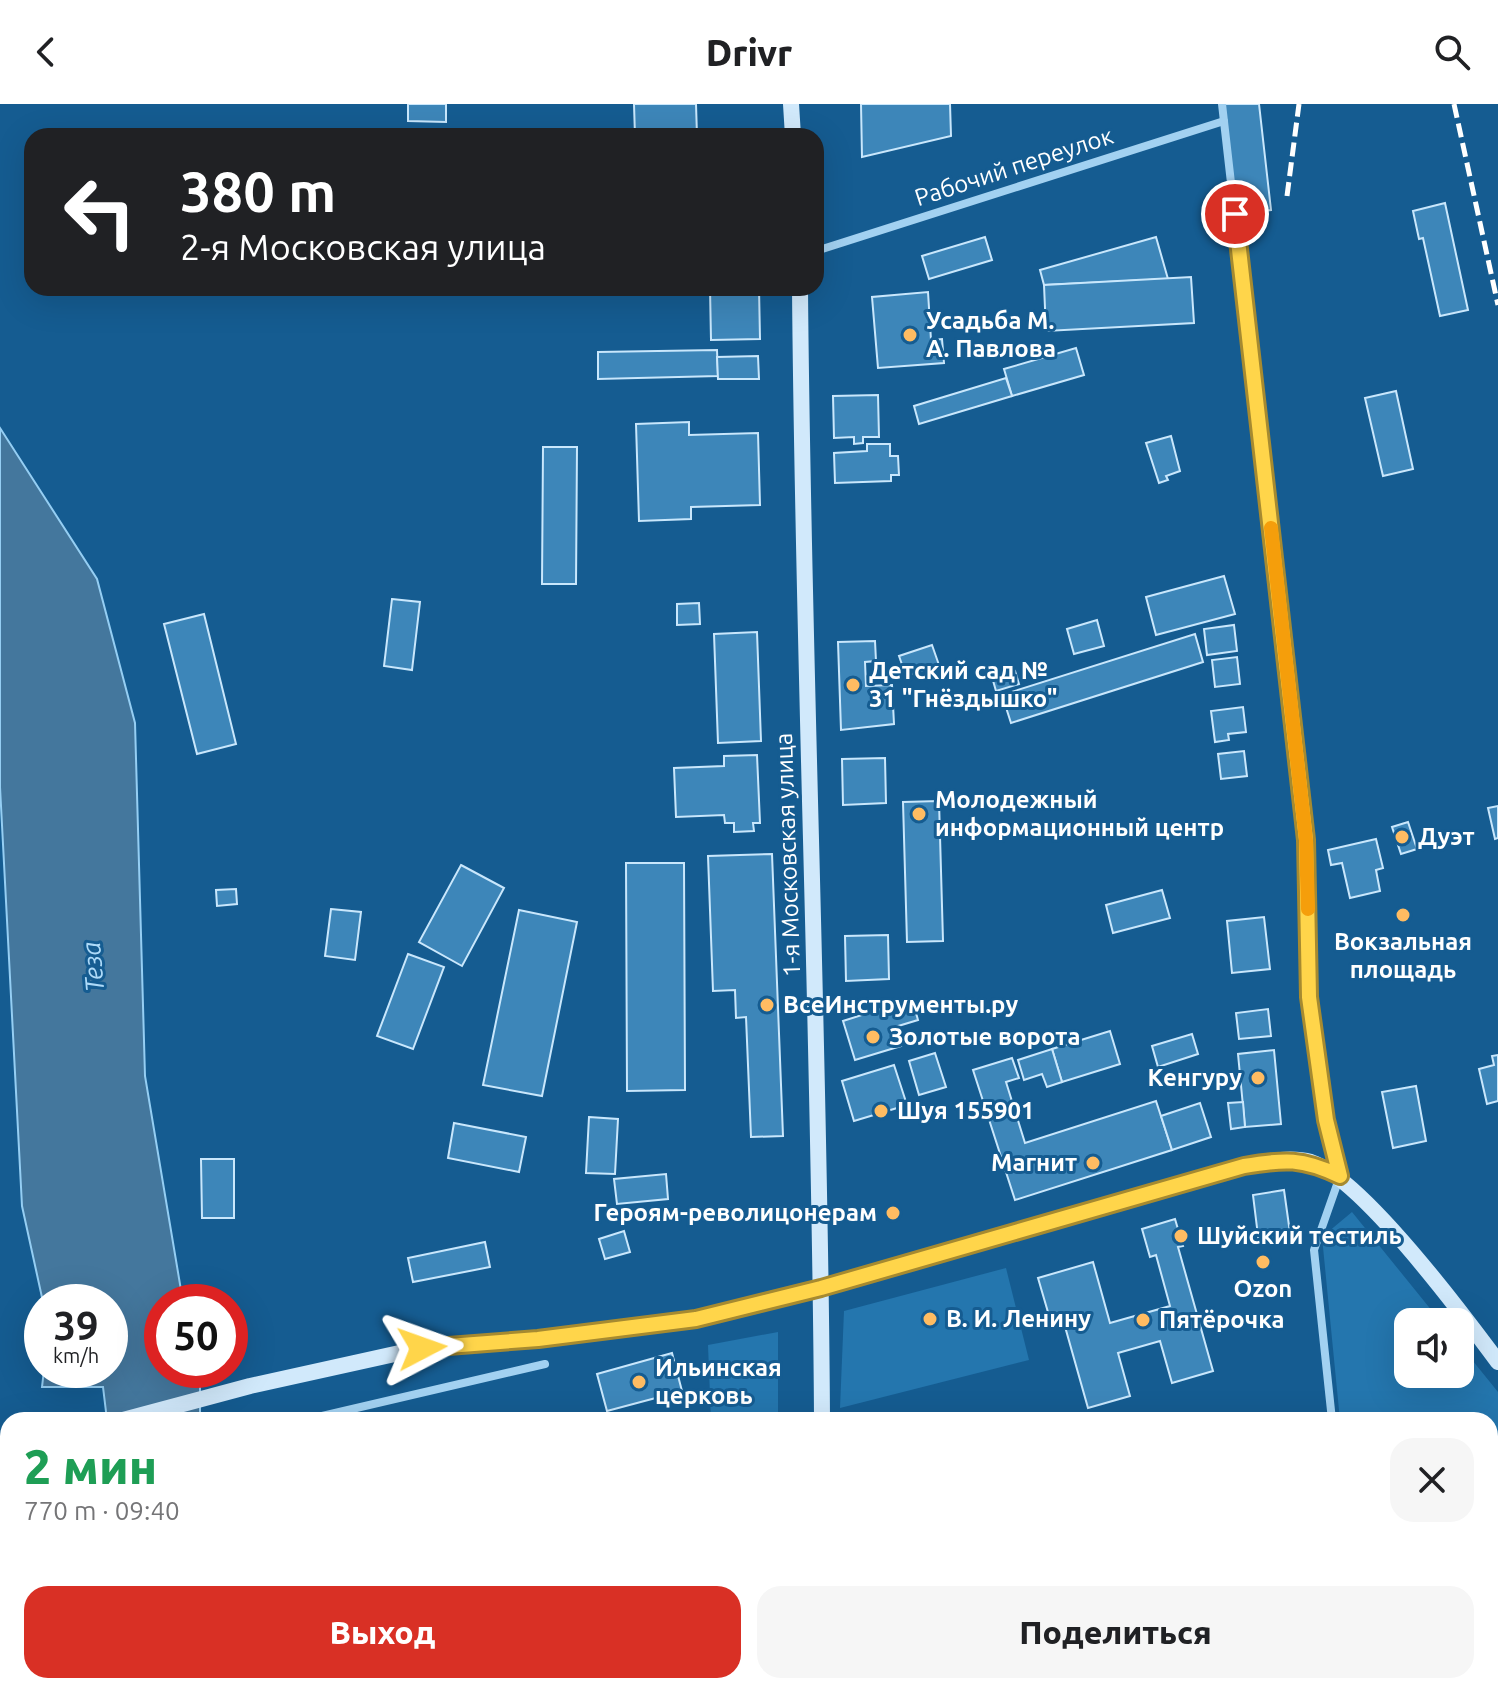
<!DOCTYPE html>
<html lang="ru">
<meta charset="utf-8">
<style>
body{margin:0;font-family:Ubuntu,sans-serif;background:#f6f6f6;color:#202124;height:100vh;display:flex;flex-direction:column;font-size:30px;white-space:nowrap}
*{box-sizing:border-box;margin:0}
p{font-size:26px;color:#757577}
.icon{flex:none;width:44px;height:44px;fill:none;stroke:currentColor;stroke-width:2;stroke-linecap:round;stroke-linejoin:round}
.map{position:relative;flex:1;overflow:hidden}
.details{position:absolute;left:0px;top:1308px;width:1498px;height:282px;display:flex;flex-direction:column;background:#fff;border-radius:24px 24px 0 0;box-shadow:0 8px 32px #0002}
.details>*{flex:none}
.top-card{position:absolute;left:24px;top:24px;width:800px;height:168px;border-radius:24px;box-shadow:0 8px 32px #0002;background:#202124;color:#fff;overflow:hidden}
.controls{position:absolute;left:1394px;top:1204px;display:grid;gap:16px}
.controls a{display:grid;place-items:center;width:80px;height:80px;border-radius:16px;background:#fff;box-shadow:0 8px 32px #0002;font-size:40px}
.speed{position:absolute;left:24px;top:1180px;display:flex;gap:16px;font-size:40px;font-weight:700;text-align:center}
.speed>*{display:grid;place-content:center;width:104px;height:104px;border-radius:50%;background:#fff;box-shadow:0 8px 32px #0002;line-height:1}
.speed small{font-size:20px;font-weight:400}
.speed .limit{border:12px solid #d22;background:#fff;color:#111}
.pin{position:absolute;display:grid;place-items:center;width:68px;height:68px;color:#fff;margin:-34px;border:4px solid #fff;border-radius:50%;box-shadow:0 2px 8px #0007}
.me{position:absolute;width:88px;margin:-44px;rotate:86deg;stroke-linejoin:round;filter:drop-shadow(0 0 6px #0008)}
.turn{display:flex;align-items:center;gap:28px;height:168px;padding:0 24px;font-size:36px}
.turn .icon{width:104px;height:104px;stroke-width:2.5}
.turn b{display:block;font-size:56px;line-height:68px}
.round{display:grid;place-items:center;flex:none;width:84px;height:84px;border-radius:24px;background:#f6f6f6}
.overview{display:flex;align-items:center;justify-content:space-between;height:136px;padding:0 24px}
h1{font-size:48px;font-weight:800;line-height:60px;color:#1e9e55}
.action{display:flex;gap:16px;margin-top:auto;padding:16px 24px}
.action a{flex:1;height:92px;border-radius:24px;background:#d93025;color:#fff;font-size:32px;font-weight:800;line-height:92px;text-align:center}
.action a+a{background:#f6f6f6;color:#202124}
header{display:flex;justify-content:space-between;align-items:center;height:104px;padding:0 24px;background:#fff;font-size:36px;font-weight:800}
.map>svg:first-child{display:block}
</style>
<header><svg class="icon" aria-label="back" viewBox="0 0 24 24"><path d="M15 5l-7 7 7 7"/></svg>Drivr<svg class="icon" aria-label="search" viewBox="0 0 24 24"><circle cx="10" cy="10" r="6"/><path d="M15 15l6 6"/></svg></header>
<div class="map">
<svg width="1498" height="1589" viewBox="0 0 1498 1589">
<rect width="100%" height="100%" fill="#155c91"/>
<g fill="#2476ae">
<path d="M1352 1108 1441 1218H1408V1270H1460V1241L1498 1288V1352L1490 1353V1316H1340L1322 1133Z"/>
<path d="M1006 1164 1029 1256 840 1304 844 1207Z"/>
<path d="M778 1228V1316H711L708 1241Z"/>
</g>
<g fill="#44779d" stroke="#95cef3" stroke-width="2">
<path d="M0 324 97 475 135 619 145 972 183 1198H162V1266H200V1316H107L103 1283H42L44 1266H110V1198H43L22 1102 0 683Z"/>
<path d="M8 1498V1582H133L128 1589H0V1514Z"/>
</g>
<g fill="#3d86b9" stroke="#c9e7fc" stroke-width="2">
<path d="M408 0H446V18L408 17Z"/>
<path d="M634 0H696L697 32H635Z"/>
<path d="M861 0H950L951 32 862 53Z"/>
<path d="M1222 0H1259L1271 106 1235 110Z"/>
<path d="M1445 99 1468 206 1440 212 1423 134 1419 135 1413 107Z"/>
<path d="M985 133 992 156 929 175 922 152Z"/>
<path d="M1156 133 1168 175 1044 181 1040 166Z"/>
<path d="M1191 173 1194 219 1046 227 1044 181Z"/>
<path d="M710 184H759L760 235 711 236Z"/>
<path d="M928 188 931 236 942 235 944 259 878 264 872 193Z"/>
<path d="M1076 244 1084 271 1012 292 1004 265Z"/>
<path d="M717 246 718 272 598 275V248Z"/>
<path d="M758 252 759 275H718L717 253Z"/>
<path d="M1006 274 1012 292 919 320 914 302Z"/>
<path d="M1396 287 1413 365 1383 372 1365 294Z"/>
<path d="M878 291 879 333H863V339L854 340V333L834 334 833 292Z"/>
<path d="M689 318V331L758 329 760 401 691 403V415L639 417 636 320Z"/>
<path d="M1171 332 1180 367 1166 372 1168 376 1159 379 1146 339Z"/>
<path d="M867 340H890V352H898L899 371H891V377L835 379 834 349 867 347Z"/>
<path d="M543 343H577L576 480H542Z"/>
<path d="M1224 472 1235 510 1156 531 1146 493Z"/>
<path d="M392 495 420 498 412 566 384 562Z"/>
<path d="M699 499 700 520 677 521V500Z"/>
<path d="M204 510 236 640 197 650 164 520Z"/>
<path d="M1097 516 1104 542 1074 550 1067 525Z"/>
<path d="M1234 521 1237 547 1207 551 1204 525Z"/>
<path d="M757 528 761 637 718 639 714 530Z"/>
<path d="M1195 530 1203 558 1011 619 1002 591Z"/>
<path d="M875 537 876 557 865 558 866 582 892 581 894 620 841 626 838 538Z"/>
<path d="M932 541 939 561 906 572 899 552Z"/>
<path d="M1237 553 1240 580 1215 583 1212 556Z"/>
<path d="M1015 567 1019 580 996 587 992 573Z"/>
<path d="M1243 603 1246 628 1228 630 1229 636 1215 638 1211 607Z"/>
<path d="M1244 647 1247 672 1221 675 1218 650Z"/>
<path d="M757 651 760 719H753L754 727 734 728V719H725L724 711 676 713 674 664 724 662V652Z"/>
<path d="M885 654 886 699 843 701 842 655Z"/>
<path d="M939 697 943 837 907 838 903 698Z"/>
<path d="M1498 702V734L1495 735 1488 704Z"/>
<path d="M1408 718 1417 745 1401 750 1392 723Z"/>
<path d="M1376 735 1383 764 1376 766 1380 787 1350 794 1342 759 1331 761 1328 746Z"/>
<path d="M772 750 783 1032 751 1033 746 913 736 914 735 886 713 887 708 752Z"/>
<path d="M626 759H684L685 986 627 987Z"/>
<path d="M461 761 504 784 462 862 419 838Z"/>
<path d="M236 785 237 800 217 802 216 786Z"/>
<path d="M1162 786 1170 814 1113 829 1106 801Z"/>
<path d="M331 805 361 808 355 856 325 852Z"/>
<path d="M519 806 577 818 542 992 483 981Z"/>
<path d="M1264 813 1270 865 1232 869 1227 817Z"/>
<path d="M888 831 889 875 846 877 845 832Z"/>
<path d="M408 850 444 863 413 945 377 932Z"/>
<path d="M912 895 918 916 895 923 901 942 855 956 843 917Z"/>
<path d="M1268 905 1271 932 1239 935 1236 909Z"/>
<path d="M1110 927 1120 960 1062 978 1052 945Z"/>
<path d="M1192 930 1198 950 1158 963 1152 942Z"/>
<path d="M1052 945 1062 978 1047 983 1042 970 1024 976 1018 956Z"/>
<path d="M1274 946 1281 1020 1245 1023 1238 950Z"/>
<path d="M935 949 946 983 919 991 909 957Z"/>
<path d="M1498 951V997L1487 1000 1479 965 1494 961 1492 952Z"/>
<path d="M1012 954 1019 974 1006 978 1025 1039 1156 997 1172 1046 1015 1096 973 966Z"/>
<path d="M894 961 907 1001 854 1017 842 977Z"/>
<path d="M1416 982 1426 1037 1393 1044 1382 988Z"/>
<path d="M1243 998 1245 1023 1231 1025 1228 999Z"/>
<path d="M1200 999 1211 1033 1172 1046 1161 1012Z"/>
<path d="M589 1013 618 1015 615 1070 586 1069Z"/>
<path d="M454 1019 526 1033 519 1068 448 1054Z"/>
<path d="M201 1055H234V1114H202Z"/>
<path d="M666 1070 668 1095 617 1100 614 1075Z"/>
<path d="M1284 1086 1291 1136 1259 1140 1253 1091Z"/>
<path d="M1175 1115 1183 1142 1178 1143 1213 1267 1172 1279 1160 1237 1118 1249 1130 1292 1088 1304 1062 1212 1050 1215 1038 1174 1093 1158 1110 1219 1170 1202 1156 1151 1150 1153 1142 1125Z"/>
<path d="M624 1127 630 1148 605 1155 599 1135Z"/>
<path d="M485 1138 490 1163 413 1178 408 1154Z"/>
<path d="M672 1249 682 1287 607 1307 597 1270Z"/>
<path d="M1498 1380V1455H1490V1381Z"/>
<rect x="1490" y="1455" width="8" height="60"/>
<path d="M1490 1515H1498V1554L1490 1555Z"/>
<path d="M1498 1554V1589H1474L1473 1582H1490V1555Z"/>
<path d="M256 1582H308V1589H257Z"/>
<rect x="379" y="1582" width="63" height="7"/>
<rect x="661" y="1582" width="77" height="7"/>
<path d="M876 1582H1086L1087 1589H876Z"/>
<path d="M1395 1582H1473L1474 1586 1396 1589Z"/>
</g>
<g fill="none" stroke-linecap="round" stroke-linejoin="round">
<g stroke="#a2d1f1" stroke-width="8">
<path d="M1222 0 1306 736 1309 893 1326 1016 1340 1072 1314 1146 1332 1316"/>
<path d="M816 147 1224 17"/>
<path d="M305 1316 545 1260"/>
<path d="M0 1397 8 1394"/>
<path d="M1360 1582 1361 1589"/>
</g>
<g stroke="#d1e9fb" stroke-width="16">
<path d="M791 0 793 32"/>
<path d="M800 184C803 561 820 939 822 1316"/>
<path d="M123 1316 250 1282 422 1244 538 1235 696 1215 821 1184 1244 1062C1265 1058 1289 1052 1311 1058 1361 1074 1464 1212 1498 1258"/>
<path d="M0 1349 8 1347"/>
<path d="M825 1582V1589"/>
</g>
<g stroke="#fff" stroke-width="5" stroke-dasharray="14 6" stroke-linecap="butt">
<path d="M1454 0 1498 201"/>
<path d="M1287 92 1299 0"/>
</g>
</g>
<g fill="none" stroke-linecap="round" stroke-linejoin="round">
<defs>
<path id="route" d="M422 1244 538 1235 696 1215 821 1184 1244 1062C1285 1055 1302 1054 1340 1072L1326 1016 1309 893 1306 736 1235 110"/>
</defs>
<use href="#route" stroke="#a68a30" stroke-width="20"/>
<use href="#route" stroke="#ffd54a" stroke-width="14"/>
<path stroke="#f59e0b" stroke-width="14" d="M1271 424 1306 736 1308 805"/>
</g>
<g fill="#ffbc62" stroke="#155c91" stroke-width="3">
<circle cx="910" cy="231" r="8"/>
<circle cx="853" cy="581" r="8"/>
<circle cx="919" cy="710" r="8"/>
<circle cx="1402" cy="733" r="8"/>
<circle cx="1403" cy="811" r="8"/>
<circle cx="767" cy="901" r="8"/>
<circle cx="873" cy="933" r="8"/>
<circle cx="1258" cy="974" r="8"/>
<circle cx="881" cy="1007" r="8"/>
<circle cx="1093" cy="1059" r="8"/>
<circle cx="893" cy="1109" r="8"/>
<circle cx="1181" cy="1132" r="8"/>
<circle cx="1263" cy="1158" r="8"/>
<circle cx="930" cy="1215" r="8"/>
<circle cx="1143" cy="1216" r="8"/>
<circle cx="639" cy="1278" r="8"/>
</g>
<g text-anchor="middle" stroke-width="6" stroke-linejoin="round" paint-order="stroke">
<g font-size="24" fill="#fff" stroke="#155c91">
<text transform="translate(1014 63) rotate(-18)" y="8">Рабочий переулок</text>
<text transform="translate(788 751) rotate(-92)" y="8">1-я Московская улица</text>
</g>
<g font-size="24" font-weight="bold" fill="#fff" stroke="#155c91" text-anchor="start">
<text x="926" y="225">Усадьба М.<tspan x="926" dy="28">А. Павлова</tspan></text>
<text x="869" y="575">Детский сад №<tspan x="869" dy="28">31 "Гнёздышко"</tspan></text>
<text x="935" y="704">Молодежный<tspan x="935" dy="28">информационный центр</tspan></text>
<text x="1418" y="741">Дуэт</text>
<text x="1403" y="846" text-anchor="middle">Вокзальная<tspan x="1403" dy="28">площадь</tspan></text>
<text x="783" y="909">ВсеИнструменты.ру</text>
<text x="889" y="941">Золотые ворота</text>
<text x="1242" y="982" text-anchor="end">Кенгуру</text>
<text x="897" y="1015">Шуя 155901</text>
<text x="1077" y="1067" text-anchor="end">Магнит</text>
<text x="877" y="1117" text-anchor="end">Героям-револицонерам</text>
<text x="1197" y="1140">Шуйский тестиль</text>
<text x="1263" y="1193" text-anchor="middle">Ozon</text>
<text x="946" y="1223">В. И. Ленину</text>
<text x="1159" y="1224">Пятёрочка</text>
<text x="655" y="1272">Ильинская<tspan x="655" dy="28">церковь</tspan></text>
</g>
<g font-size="26" font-style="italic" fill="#aedaf8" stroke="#155c91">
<text transform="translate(93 863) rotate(-95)" y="9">Теза</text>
</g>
</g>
</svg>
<div class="controls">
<a><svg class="icon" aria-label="sound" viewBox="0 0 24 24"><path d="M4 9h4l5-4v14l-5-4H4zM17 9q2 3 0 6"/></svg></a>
</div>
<div class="speed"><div>39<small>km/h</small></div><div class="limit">50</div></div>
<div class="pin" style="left:1235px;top:110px;background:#d93025"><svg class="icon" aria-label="arrive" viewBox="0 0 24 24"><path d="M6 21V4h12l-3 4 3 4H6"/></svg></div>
<svg class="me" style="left:422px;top:1244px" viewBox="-20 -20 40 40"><path d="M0-17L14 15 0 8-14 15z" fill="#ffd54a" stroke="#fff" stroke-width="4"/></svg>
<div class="top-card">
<div class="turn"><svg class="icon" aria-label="left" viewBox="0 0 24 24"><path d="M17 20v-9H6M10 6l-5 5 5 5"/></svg><div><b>380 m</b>2-я Московская улица</div></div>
</div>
<section class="details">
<div class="overview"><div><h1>2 мин</h1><p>770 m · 09:40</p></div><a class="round"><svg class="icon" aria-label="close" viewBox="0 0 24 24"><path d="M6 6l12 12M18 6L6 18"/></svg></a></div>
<div class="action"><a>Выход</a><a>Поделиться</a></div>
</section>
</div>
